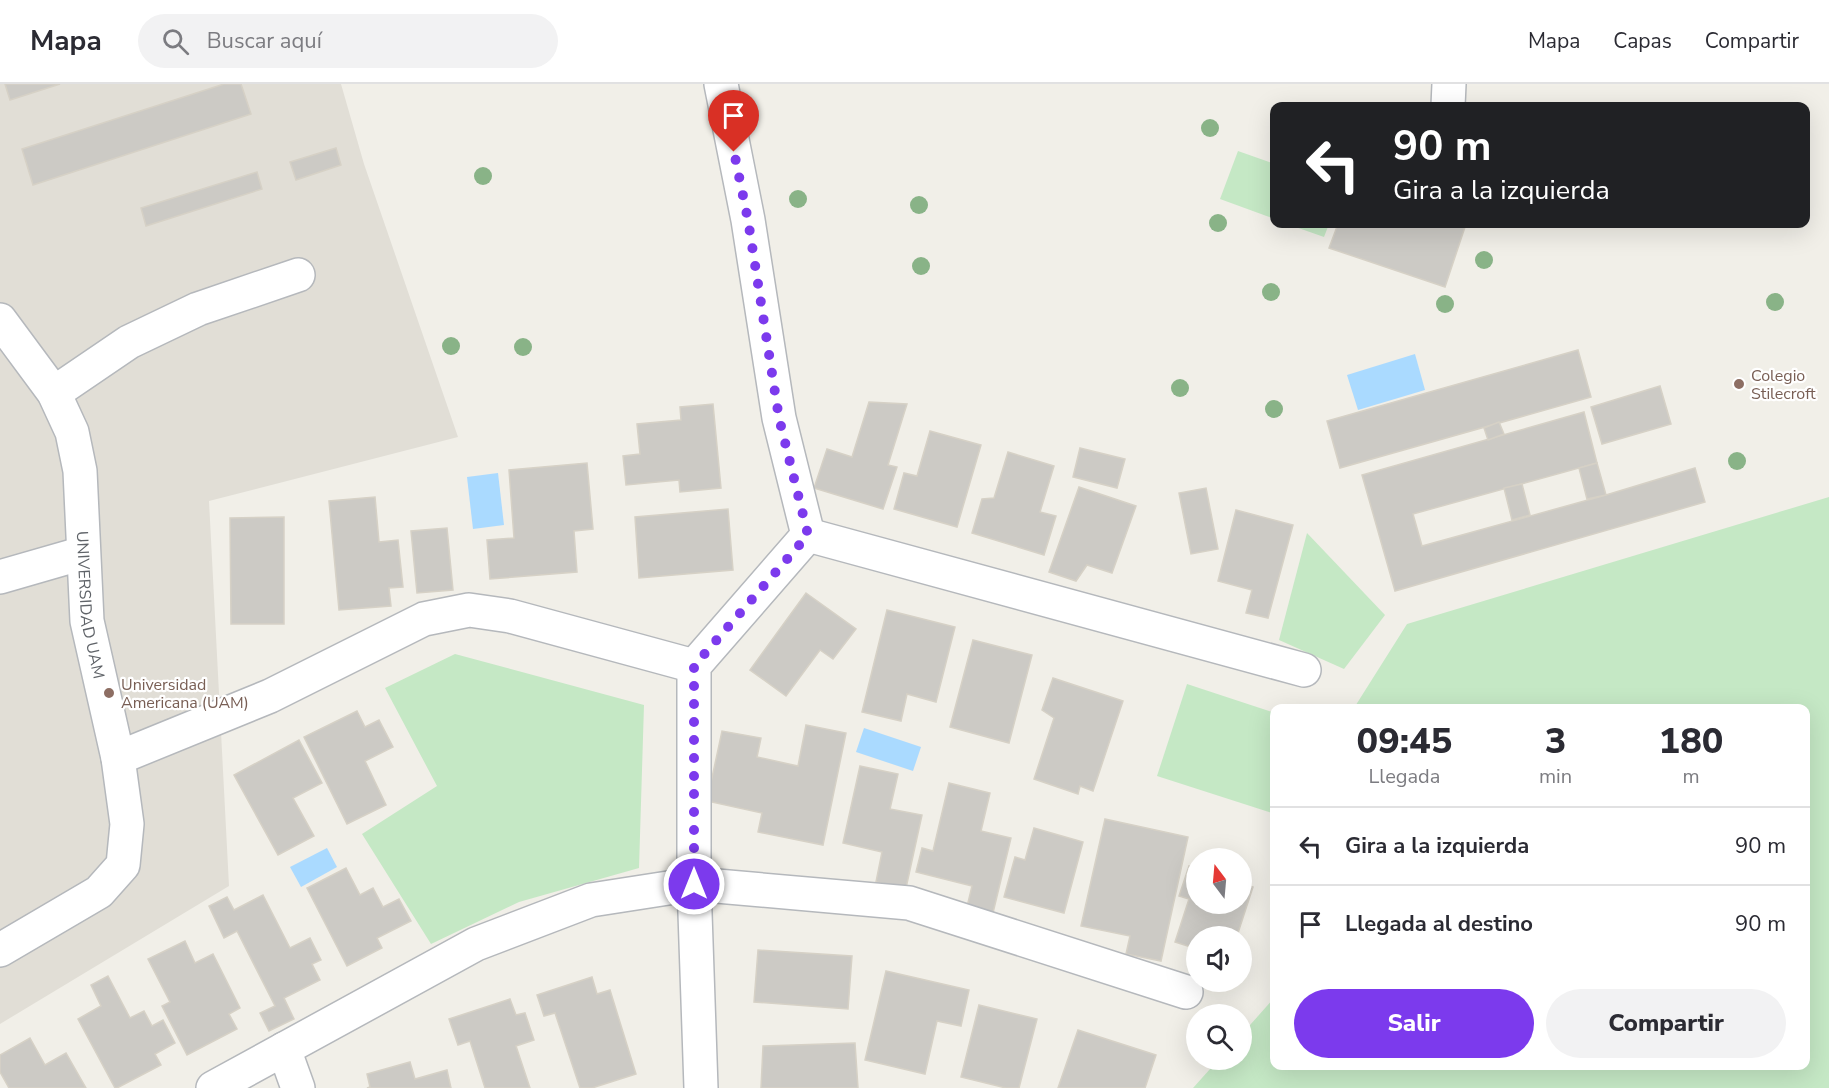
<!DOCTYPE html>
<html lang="es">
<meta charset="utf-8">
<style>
body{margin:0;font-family:"Nunito Sans",sans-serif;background:#f2f2f3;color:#2b2b33;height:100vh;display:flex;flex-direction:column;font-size:22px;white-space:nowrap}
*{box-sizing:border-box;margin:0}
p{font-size:20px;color:#7c7c81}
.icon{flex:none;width:33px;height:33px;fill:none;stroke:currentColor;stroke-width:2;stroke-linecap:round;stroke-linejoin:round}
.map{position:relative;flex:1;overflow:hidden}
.drawer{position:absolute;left:1270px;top:620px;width:540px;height:366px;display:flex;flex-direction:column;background:#fff;border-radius:12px;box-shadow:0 6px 24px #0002}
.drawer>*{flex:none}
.hud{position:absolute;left:1270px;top:18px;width:540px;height:126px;border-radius:12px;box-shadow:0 6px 24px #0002;background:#202124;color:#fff;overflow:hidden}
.needle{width:39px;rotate:344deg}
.tools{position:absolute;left:1186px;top:764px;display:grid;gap:12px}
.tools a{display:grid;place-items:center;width:66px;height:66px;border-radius:50%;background:#fff;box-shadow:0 6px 24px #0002;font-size:30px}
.pin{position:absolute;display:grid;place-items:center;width:51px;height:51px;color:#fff;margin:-62px -26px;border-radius:50% 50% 50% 0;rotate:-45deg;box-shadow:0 0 6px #0007}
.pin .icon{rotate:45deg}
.me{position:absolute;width:66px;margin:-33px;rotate:0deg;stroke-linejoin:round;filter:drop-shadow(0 0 4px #0008)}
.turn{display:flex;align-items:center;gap:21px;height:126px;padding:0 24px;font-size:27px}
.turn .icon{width:78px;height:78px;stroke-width:2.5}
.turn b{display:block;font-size:42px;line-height:51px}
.eta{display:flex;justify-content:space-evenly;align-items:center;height:102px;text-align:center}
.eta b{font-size:36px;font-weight:800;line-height:42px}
.primary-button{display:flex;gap:12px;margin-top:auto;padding:12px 24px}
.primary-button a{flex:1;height:69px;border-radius:36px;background:#7c3aed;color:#fff;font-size:24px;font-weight:800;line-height:69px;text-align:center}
.primary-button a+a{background:#f2f2f3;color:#2b2b33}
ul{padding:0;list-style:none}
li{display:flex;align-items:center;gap:18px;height:78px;padding:0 24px;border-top:2px solid #e1e1e2}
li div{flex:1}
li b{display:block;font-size:22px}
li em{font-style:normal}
header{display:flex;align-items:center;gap:36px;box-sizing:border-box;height:84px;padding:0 30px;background:#fff;border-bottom:2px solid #e1e1e2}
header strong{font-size:28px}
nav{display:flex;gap:33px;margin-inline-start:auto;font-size:21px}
.search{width:420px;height:54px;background:#f2f2f3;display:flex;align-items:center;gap:15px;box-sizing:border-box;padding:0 21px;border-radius:33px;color:#7c7c81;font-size:22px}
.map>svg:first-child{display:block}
</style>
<header>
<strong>Mapa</strong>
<div class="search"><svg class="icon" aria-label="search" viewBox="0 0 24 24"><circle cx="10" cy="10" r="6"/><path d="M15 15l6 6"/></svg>Buscar aquí</div>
<nav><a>Mapa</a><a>Capas</a><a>Compartir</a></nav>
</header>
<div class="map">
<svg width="1829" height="1004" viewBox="0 0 1829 1004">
<rect width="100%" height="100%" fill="#f1efe8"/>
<path fill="#e1ded6" d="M0 0H341L364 80 458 353 209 417 229 802 0 940Z"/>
<g fill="#c5e8c5">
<path d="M1238 67 1275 80V135L1220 115Z"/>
<path d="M1287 140H1329L1324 153Z"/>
<path d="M1829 413V1004H1193L1219 975H1242V950L1275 913V981H1806V624H1354L1407 540Z"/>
<path d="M1307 449 1385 531 1344 585 1279 556Z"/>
<path d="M455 570 644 621 639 784 519 818 431 860 362 750 437 702 385 604Z"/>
<path d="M1187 600 1275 629V730L1157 692Z"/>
</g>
<g fill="#aadaff">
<path d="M1415 270 1425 306 1358 326 1347 291Z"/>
<path d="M498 389 504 441 473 445 467 393Z"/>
<path d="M864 644 921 663 913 687 856 668Z"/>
<path d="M327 764 337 783 301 803 290 783Z"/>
</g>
<g fill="#cccac5" stroke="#d6d1c6" stroke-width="1.5">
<path d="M5 0H60L10 16Z"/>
<path d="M224 0H241L251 30 33 101 22 65Z"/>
<path d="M336 64 341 81 296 96 290 78Z"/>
<path d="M257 88 262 105 146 142 141 124Z"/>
<path d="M1338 140H1466L1445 203 1329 164Z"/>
<path d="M1578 266 1591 313 1340 384 1327 337Z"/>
<path d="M1660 302 1671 340 1602 360 1591 323Z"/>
<path d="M869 318 907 320 888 381 897 383 883 425 814 404 827 365 852 373Z"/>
<path d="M713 320 721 404 680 408 679 396 626 401 623 372 640 370 637 340 681 336 680 323Z"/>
<path d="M1584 328 1597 379 1413 430 1422 462 1606 411 1695 384 1705 418 1395 507 1362 391Z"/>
<path d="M1499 338 1504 350 1488 356 1484 344Z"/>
<path d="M930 347 981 361 957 443 894 425 904 389 917 392Z"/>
<path d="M1080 364 1125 375 1117 404 1073 393Z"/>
<path d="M1008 368 1054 382 1040 428 1056 432 1044 471 972 449 982 415 994 414Z"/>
<path d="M587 379 593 445 574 447 577 488 490 495 487 456 514 454 509 386Z"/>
<path d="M1597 379 1606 411 1587 415 1579 384Z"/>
<path d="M1522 400 1530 431 1512 436 1504 404Z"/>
<path d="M1079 403 1136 422 1112 489 1087 481 1076 497 1049 488Z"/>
<path d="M1206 404 1218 465 1191 470 1179 409Z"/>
<path d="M375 413 379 458 398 456 403 503 389 504 391 522 339 526 329 417Z"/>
<path d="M728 425 733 486 639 494 635 433Z"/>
<path d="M1236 426 1293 441 1268 534 1246 529 1252 506 1218 497Z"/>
<path d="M284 433V540H231L230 434Z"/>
<path d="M447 444 453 506 417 509 411 447Z"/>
<path d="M806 509 856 545 833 575 820 566 786 612 750 586Z"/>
<path d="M887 526 955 543 936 618 907 610 901 637 862 628Z"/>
<path d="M973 556 1032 571 1009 659 950 643Z"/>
<path d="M1053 594 1123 617 1093 707 1080 702 1078 710 1034 695 1054 634 1042 626Z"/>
<path d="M357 627 365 643 379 636 393 663 365 677 386 721 347 740 304 653Z"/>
<path d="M806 641 846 649 823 761 758 748 762 729 707 717 722 647 761 654 757 673 798 682Z"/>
<path d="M299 656 322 699 293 714 314 752 278 771 234 691Z"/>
<path d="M860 682 898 690 890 725 922 731 906 804 876 798 882 768 843 759Z"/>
<path d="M949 699 990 709 981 747 1011 754 992 833 966 827 972 802 916 788 922 764 933 767Z"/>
<path d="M1105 735 1188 753 1161 877 1126 870 1130 852 1081 842Z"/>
<path d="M1034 744 1083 758 1064 829 1004 813 1015 773 1025 776Z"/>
<path d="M1189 782 1197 784V819H1242V800L1253 803 1237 852H1197V865L1175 858 1189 815 1179 812Z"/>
<path d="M346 784 360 811 373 804 383 823 399 815 411 837 377 854 382 864 347 882 307 804Z"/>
<path d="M263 811 290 864 310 854 321 876 312 880 320 896 284 914 294 935 269 947 260 929 275 922 237 847 224 854 209 822 227 813 234 826Z"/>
<path d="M185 857 195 879 213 870 240 924 229 930 237 945 187 971 162 922 170 918 148 875Z"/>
<path d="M758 866 852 872 848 925 754 918Z"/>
<path d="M886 887 969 906 961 942 937 937 925 990 865 976Z"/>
<path d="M108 892 130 934 144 927 152 942 163 936 175 959 155 970 161 981 117 1004H115L78 935 101 922 91 901Z"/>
<path d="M592 893 597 910 610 906 636 990 592 1004H580L555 929 544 932 537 911Z"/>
<path d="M510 915 516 931 525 929 534 956 516 962 530 1004H485L470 957 458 961 449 935Z"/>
<path d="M979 921 1037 935 1019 1004H1006L961 993Z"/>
<path d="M1078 946 1156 971 1145 1004H1058Z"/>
<path d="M30 954 45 981 66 969 86 1004H9L0 988V971Z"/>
<path d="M855 959 858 1004H761L763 962Z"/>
<path d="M410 978 415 995 447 986 451 1004H367L370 1003 367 990Z"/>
</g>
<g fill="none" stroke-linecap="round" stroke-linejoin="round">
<defs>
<g id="minor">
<path d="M1448 22 1449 0"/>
<path id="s1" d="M0 236 54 309 72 348 80 387 87 537 118 674 127 740 123 781 99 808 0 866"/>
<path d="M54 309 129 258 198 225 298 191"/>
<path d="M808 451 1304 586"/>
<path d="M0 493 83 469"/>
<path d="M118 674 270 612 424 535 469 526 510 532 694 582"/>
<path d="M284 965 298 1004"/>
<path d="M213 1004 476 860 591 816 694 800 909 819 1186 908"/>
<path d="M701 1004 694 800V582L808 451 779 334 748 136 721 0"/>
</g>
</defs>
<use href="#minor" stroke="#b5b8bc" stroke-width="36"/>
<use href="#minor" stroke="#fff" stroke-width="33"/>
</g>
<g fill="#89b387">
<circle cx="1210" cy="44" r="9"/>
<circle cx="483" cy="92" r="9"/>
<circle cx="798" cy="115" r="9"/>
<circle cx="919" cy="121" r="9"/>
<circle cx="1218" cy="139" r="9"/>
<circle cx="1484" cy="176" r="9"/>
<circle cx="921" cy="182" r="9"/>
<circle cx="1271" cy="208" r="9"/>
<circle cx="1775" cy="218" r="9"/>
<circle cx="1445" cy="220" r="9"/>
<circle cx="451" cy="262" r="9"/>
<circle cx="523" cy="263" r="9"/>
<circle cx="1180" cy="304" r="9"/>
<circle cx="1274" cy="325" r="9"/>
<circle cx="1737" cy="377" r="9"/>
</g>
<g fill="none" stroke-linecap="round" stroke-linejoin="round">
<path stroke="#7c3aed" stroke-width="10" stroke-dasharray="0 18" d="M694 800V582L808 451 779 334 748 136 734 68"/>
</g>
<g fill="#8d6e63" stroke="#fff" stroke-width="2">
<circle cx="1739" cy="300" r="6"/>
<circle cx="109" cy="609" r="6"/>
</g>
<g text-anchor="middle" stroke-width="4.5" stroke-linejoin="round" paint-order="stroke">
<g font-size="16" fill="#785e54" stroke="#fff" text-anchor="start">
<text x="1751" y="297">Colegio<tspan x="1751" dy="18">Stilecroft</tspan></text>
<text x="121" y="606">Universidad<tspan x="121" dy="18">Americana (UAM)</tspan></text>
</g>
<g font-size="16" fill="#5f6368" stroke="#fff">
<text dy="6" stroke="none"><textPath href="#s1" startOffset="308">UNIVERSIDAD UAM</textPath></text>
</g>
</g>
</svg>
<div class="tools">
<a><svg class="needle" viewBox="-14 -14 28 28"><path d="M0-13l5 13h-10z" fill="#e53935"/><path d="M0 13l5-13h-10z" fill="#7c7c81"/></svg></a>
<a><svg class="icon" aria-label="sound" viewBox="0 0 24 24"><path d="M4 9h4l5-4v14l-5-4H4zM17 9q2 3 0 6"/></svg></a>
<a><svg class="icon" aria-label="search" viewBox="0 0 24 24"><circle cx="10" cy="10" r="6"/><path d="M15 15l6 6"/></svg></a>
</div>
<div class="pin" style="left:734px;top:68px;background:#d93025"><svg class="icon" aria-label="arrive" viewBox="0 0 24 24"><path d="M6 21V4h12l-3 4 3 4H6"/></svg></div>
<svg class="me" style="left:694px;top:800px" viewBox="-20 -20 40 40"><circle r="17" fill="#7c3aed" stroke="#fff" stroke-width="3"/><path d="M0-11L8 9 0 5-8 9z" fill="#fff"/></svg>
<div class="hud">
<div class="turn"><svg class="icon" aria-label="left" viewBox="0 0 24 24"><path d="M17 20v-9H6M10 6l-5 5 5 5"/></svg><div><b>90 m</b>Gira a la izquierda</div></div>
</div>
<section class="drawer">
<div class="eta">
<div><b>09:45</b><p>Llegada</p></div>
<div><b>3</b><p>min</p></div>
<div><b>180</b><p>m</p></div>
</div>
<ul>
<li><svg class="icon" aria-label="left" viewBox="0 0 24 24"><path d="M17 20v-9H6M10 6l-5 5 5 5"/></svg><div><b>Gira a la izquierda</b></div><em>90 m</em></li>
<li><svg class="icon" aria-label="arrive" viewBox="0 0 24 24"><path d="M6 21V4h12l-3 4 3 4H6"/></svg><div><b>Llegada al destino</b></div><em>90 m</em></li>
</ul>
<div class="primary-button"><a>Salir</a><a>Compartir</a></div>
</section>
</div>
